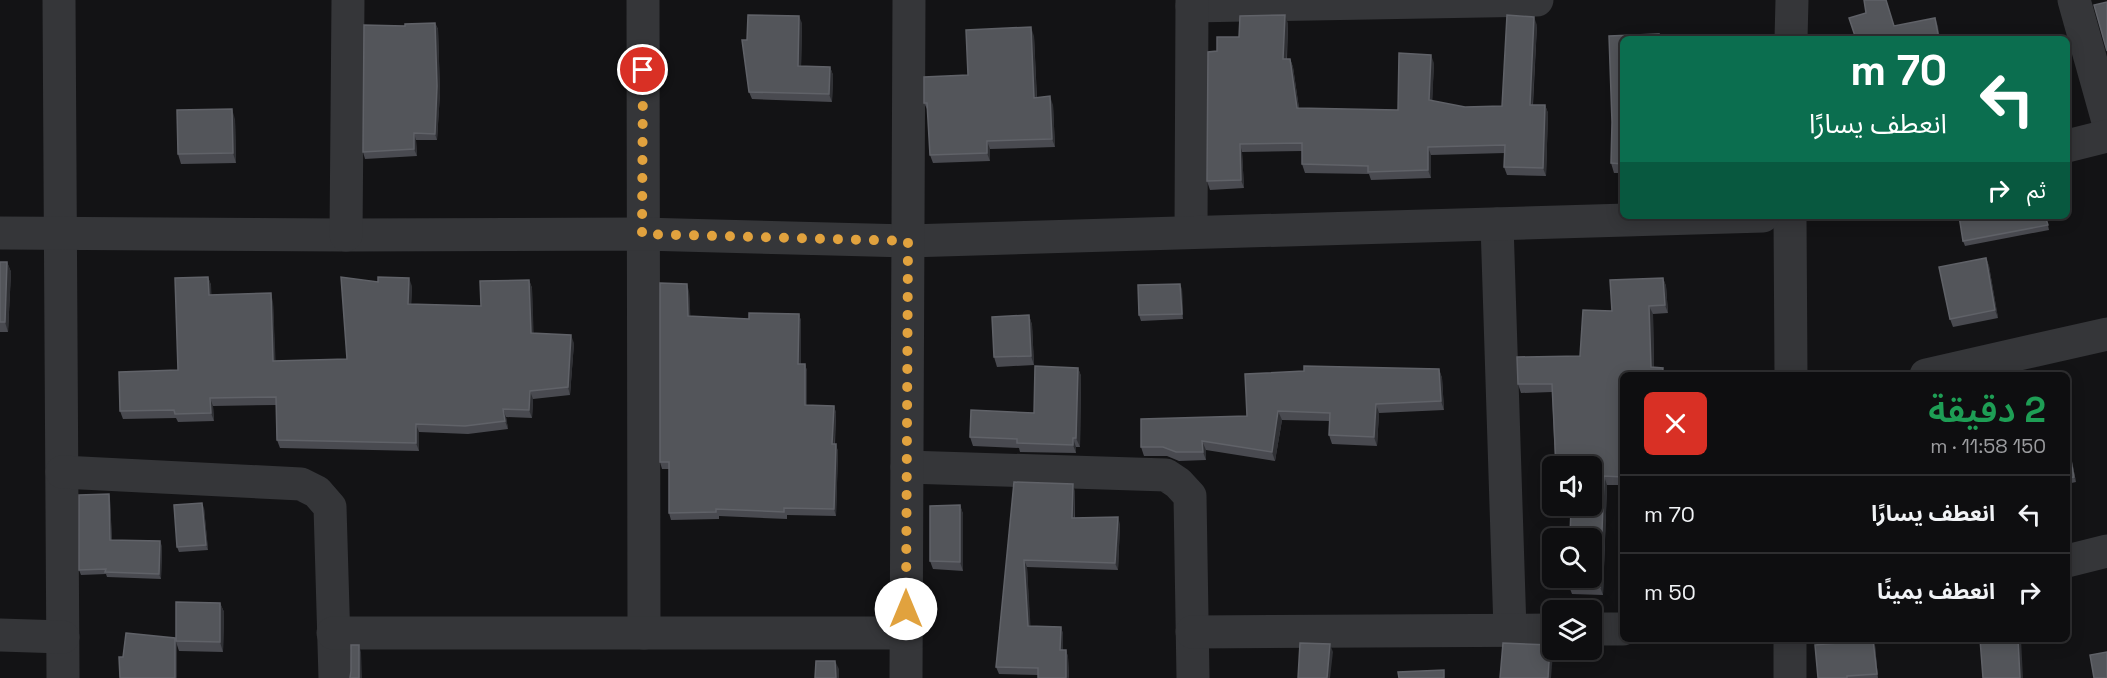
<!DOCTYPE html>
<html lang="ar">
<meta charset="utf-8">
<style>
body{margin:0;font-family:"Space Grotesk","Noto Sans Arabic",sans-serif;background:#1c1c1e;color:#f1f3f6;direction:rtl;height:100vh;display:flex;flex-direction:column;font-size:22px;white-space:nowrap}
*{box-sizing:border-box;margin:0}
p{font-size:20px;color:#9b9c9f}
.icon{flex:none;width:33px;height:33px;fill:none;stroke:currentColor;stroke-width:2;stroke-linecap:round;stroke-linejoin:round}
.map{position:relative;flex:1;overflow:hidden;direction:ltr}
.panel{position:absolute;left:1620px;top:372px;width:450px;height:270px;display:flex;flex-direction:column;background:#0e0e10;border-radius:9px;box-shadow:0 3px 15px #0003,0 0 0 2px #2e2e30;direction:rtl}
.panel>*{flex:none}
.guide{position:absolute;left:1620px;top:36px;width:450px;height:183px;border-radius:9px;box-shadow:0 3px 15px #0003,0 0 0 2px #2e2e30;direction:rtl;background:#0b6e4f;color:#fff;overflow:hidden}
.controls{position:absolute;left:1542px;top:456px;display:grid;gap:12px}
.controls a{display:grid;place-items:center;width:60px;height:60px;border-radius:9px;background:#0e0e10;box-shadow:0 3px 15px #0003,0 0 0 2px #2e2e30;font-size:30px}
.pin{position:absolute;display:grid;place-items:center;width:51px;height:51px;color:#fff;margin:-26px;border:3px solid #fff;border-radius:50%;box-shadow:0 2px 6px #0007}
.me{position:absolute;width:66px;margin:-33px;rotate:0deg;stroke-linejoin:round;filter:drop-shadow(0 0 4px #0008)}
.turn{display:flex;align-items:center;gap:21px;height:126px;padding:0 24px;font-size:27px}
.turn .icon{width:78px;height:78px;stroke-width:2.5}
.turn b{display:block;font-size:42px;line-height:51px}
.then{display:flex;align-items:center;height:57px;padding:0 24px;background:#0003;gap:12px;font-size:22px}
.round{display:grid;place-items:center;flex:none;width:63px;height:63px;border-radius:9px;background:#1c1c1e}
.summary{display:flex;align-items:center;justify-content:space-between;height:102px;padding:0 24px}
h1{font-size:36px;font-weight:600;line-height:45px;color:#1e9e55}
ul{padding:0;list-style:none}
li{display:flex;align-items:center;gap:18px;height:78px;padding:0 24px;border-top:2px solid #2e2e30}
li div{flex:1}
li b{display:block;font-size:22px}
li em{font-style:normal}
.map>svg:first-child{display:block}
</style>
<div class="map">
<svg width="2107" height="678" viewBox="0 0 2107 678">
<rect width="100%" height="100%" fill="#131315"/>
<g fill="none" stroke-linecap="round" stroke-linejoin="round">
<g stroke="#353639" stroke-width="33">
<path d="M59 0 63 678"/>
<path d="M643 0 644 633"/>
<path d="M2074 0 2107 118"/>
<path d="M1192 6 1537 0"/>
<path d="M1791 39 1792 0"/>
<path d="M2067 146 2107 136"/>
<path d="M1790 216 1791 375"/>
<path d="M1497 224 1510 630"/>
<path d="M1191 232 1192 0"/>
<path d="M0 233 346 235 642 234 908 241 1763 216"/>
<path d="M346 235 348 0"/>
<path d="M1926 375 2107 334"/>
<path d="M907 467 1166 475 1178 483 1190 496 1193 678"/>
<path d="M62 472 301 484 317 492 330 507 335 678"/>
<path d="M2067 561 2107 551"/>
<path d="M1592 629H1623"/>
<path d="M1192 632 1552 630"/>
<path d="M333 633H906"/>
<path d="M0 635 63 637"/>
<path d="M906 678 909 0"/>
<path d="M1790 678V639"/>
</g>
</g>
<g fill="#494a50">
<path d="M435 23 438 29 440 93 437 140H416L417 156 365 159 363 152 405 26Z"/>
<path d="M802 23 801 66 830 67 833 75 832 102 752 99 749 92 747 40Z"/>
<path d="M1288 23 1287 59H1290L1293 67 1299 108 1398 110 1434 63 1432 101 1465 107 1502 106 1537 25 1533 105H1545L1548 113 1546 176 1507 175 1504 167 1505 153 1431 155V178L1371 180 1369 174 1305 173 1302 164V151L1242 152 1244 188 1210 190 1207 181 1239 37Z"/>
<path d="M1659 34 1661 39 1691 37V39H1623V173H1614L1611 163 1612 122 1609 36Z"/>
<path d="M1034 36 1037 98 1053 105 1055 147 990 149V161L933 163 930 155 928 111 924 103Z"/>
<path d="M235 119 236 163 181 164 178 154Z"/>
<path d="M1959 216H2046L2049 230 1965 246 1963 241Z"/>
<path d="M1986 258 1989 266 1998 318 1953 327 1950 319Z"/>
<path d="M0 262H7L11 272 8 332H0Z"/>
<path d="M208 277 211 285V295L273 302 275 361 347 359 412 286 411 304 481 306 529 280 532 288 533 333 574 343 570 395 533 399 532 418 506 417 508 429 468 434 419 432V451L280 448 277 440 276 405 213 406 214 421 178 422 176 418 123 419 120 411 178 370Z"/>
<path d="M1663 278 1666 286 1668 313 1653 314 1654 367 1663 368 1665 375H1623V485H1607L1603 595 1572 594 1569 586 1570 516H1560L1557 508 1552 392 1521 393 1518 384 1580 356 1612 311Z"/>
<path d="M1182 289 1183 319 1141 321 1139 315Z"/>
<path d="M689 291 690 317 749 319 799 314 801 321V364H805L807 371V405L834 406 836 413 835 444 838 451 836 516 787 515V519L719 516V519L671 520 669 513V469H662L660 462Z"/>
<path d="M1029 315 1032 325 1034 365 997 367 994 357Z"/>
<path d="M1078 368 1081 376 1080 447H1076V453L1020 452 1019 448 973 446 970 437 1034 413Z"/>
<path d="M1439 369 1442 378 1444 410 1379 413 1377 446 1332 444 1329 435 1330 421 1282 420 1275 461 1206 450V460L1179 461 1167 456H1144L1141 447 1247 416Z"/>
<path d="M2069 451 2071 456 2076 482 2067 484V452Z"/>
<path d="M1014 482 1075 491V518L1120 524 1118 570 1027 567 1030 626 1061 627 1063 634V650H1066L1068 657 1069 678H1038V675L999 674 996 667Z"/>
<path d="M109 494 110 499 112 540 162 546 161 579 107 577 106 574 81 575 79 570Z"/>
<path d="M960 505 963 514V571L933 569 930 561Z"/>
<path d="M204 508 208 550 179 552 177 547Z"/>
<path d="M220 603 224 612 223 652 179 651 177 645V678L123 657 175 638Z"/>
<path d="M1875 645 1878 678H1818Z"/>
</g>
<g fill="#2f3034">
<path d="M1285 15 1288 23 1286 68 1283 59Z"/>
<path d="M799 16 802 23 801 74 798 66Z"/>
<path d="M1534 17 1537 25 1532 113 1530 105Z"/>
<path d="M1935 18 1938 26 1940 39H1939Z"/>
<path d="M435 23 438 29 440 93 437 140 435 134Z"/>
<path d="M1031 27 1034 36 1037 106 1034 98Z"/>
<path d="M1431 55 1434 63 1432 108 1429 100Z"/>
<path d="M1290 59 1293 67 1300 116 1297 108Z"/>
<path d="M830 67 833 75 832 102 829 94Z"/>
<path d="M1050 96 1053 105 1055 147 1052 139Z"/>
<path d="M1545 105 1548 113 1546 176 1543 168Z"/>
<path d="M232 109 235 119 236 163 233 153Z"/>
<path d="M414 133 416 140 417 156 414 149Z"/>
<path d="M987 141 990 149V161L987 153Z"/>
<path d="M1240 144 1242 152 1244 188 1241 180Z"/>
<path d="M1428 147 1431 155V178L1428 170Z"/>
<path d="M1986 258 1989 266 1998 318 1995 310Z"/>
<path d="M7 262 11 272 8 332 5 322Z"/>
<path d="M208 277 211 285 212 303 209 295Z"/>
<path d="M409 278 412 286 411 312 408 304Z"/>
<path d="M1663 278 1666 286 1668 313 1665 305Z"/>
<path d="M529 280 532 288 534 341 531 333Z"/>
<path d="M687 284 689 291 691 324 688 316Z"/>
<path d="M1180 284 1182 289 1183 319 1182 314Z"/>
<path d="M271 293 273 302 276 369 273 361Z"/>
<path d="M1649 306 1653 314 1654 375 1651 367Z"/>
<path d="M799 314 801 321V371L798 364Z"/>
<path d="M1029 315 1032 325 1034 365 1031 356Z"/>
<path d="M571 335 574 343 570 395 568 387Z"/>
<path d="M805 364 807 371V412L805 405Z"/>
<path d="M1078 368 1081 376 1080 447 1076 438Z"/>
<path d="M1439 369 1442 378 1444 410 1441 401Z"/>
<path d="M530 391 533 399 532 418 529 410Z"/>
<path d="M210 398 213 406 214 421 211 413Z"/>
<path d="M1376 404 1379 413 1377 446 1374 437Z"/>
<path d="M834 406 836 413 834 451 832 444Z"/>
<path d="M503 409 506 417 508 429 505 421Z"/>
<path d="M1278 411 1282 420 1275 461 1272 452Z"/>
<path d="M416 424 419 432V451L416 443Z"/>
<path d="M1073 438 1076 447V453L1073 445Z"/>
<path d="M1202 441 1206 450V460L1203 452Z"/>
<path d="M836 444 838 451 836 516 834 509Z"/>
<path d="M2069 451 2071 456 2076 482 2074 477Z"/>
<path d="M1604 476 1607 485 1603 595 1600 587Z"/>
<path d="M1073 484 1075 491 1074 525 1072 518Z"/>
<path d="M109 494 110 499 112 545 110 540Z"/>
<path d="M202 503 204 508 208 550 206 545Z"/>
<path d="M960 505 963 514V571L960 562Z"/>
<path d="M1118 517 1120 524 1118 570 1115 563Z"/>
<path d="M160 541 162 546 161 579 159 574Z"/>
<path d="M1024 560 1027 567 1031 633 1028 626Z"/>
<path d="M220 603 224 612 223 652 220 642Z"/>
<path d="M1061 627 1063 634V657L1060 650Z"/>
<path d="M175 638 177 645V678H175Z"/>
<path d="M2018 639H2021L2023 678H2020Z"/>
<path d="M1873 640 1875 645 1878 678 1877 674Z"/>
<path d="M1330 644 1333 652 1330 678H1327Z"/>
<path d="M359 645 361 652 362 678H359Z"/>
<path d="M1550 645 1553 653 1551 678H1548Z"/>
<path d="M1066 650 1068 657 1069 678H1066Z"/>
<path d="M835 661 839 669V678H836Z"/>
</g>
<g fill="#53555a" stroke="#606268" stroke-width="1.5">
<path d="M1864 0H1886L1894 26 1935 18 1939 39H1856L1849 18 1866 13Z"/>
<path d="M2107 2V51L2094 5Z"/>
<path d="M748 15 799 16 798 66 830 67 829 94 749 92 742 40H747Z"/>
<path d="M1285 15 1283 59H1290L1297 108 1398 110 1399 53 1431 55 1429 100 1465 107 1502 106 1507 15 1534 17 1530 105H1545L1543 168 1504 167 1505 145 1428 147V170L1368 172V166L1302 164V143L1240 144 1241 180 1207 181 1208 52 1217 51V37H1239L1240 16Z"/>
<path d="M435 23 437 86 435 134 414 133V149L363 152 364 25 405 26V24Z"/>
<path d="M1031 27 1034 98 1050 96 1052 139 987 141V153L930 155 927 103H924V77L968 75 966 30Z"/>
<path d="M1659 34V39L1691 37V39H1623V164L1611 163 1612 122 1609 36Z"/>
<path d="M232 109 233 153 178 154 177 110Z"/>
<path d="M1959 216H2045L2048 225 1963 241Z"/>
<path d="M1986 258 1995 310 1950 319 1939 267Z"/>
<path d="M0 262H7L5 322H0Z"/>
<path d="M208 277 209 295 271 293 273 361 347 359 341 277 378 282V277L409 278 408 304 481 306 480 281 529 280 531 333 571 335 568 387 530 391 529 410 503 409 505 421 465 426 416 424V443L277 440 276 397 210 398 211 413 175 414 174 410 120 411 119 372 178 370 175 278Z"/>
<path d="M1663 278 1665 305 1649 306 1651 367 1663 368 1662 375H1623V477L1604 476 1600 587 1569 586V578H1592V538H1570L1571 508H1557V506H1592V466H1556L1552 384H1518L1517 357 1580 356 1583 310 1612 311 1610 280Z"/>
<path d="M660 283 687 284 688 316 749 319V313L799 314 798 364H805V405L834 406 832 444H836L834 509 784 508V512L716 509V512L669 513V462H660Z"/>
<path d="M1180 284 1182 314 1139 315 1138 285Z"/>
<path d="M1029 315 1031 356 994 357 992 317Z"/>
<path d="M1035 366 1078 368 1076 438H1073V445L1017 443V439L970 437 971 410 1034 413Z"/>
<path d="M1304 366 1439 369 1441 401 1376 404 1374 437 1329 435 1330 413 1278 411 1272 452 1202 441 1203 452H1176L1163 447H1141V419L1247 416 1245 374 1304 371Z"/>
<path d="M2069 451 2074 477 2067 478V452Z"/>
<path d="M1014 482 1073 484 1072 518 1118 517 1115 563 1024 560 1028 626 1061 627 1060 650H1066V678H1038V668L996 667Z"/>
<path d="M109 494 110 540 160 541 159 574 105 572 106 569 79 570V495Z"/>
<path d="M202 503 206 545 177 547 174 505Z"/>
<path d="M960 505V562L930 561V506Z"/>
<path d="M176 602 220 603V642L176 641Z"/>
<path d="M126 633 175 638V678H120L119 657H123Z"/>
<path d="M1980 639H2018L2020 678H1983Z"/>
<path d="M1873 640 1877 674 1847 676V678H1818L1815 645Z"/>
<path d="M1300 643 1330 644 1327 678H1298Z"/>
<path d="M1503 643 1550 645 1548 678H1500Z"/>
<path d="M351 645H359V678H350L351 671Z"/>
<path d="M2107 652V678H2094L2090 655Z"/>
<path d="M816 661H835L836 678H815Z"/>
<path d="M1444 670V678H1399L1398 672Z"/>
</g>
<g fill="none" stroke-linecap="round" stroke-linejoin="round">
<path stroke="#e1a23e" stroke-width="10" stroke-dasharray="0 18" d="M643 70 642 234 908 241 906 609"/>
</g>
</svg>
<div class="controls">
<a><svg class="icon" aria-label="sound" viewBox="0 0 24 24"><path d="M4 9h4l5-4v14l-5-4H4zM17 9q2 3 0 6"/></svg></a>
<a><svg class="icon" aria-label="search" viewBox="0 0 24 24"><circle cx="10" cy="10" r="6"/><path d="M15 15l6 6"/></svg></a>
<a><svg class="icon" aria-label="layers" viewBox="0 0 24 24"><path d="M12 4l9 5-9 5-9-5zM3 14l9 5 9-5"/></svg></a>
</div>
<div class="pin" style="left:643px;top:70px;background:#d93025"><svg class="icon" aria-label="arrive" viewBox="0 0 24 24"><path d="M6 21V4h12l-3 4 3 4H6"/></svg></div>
<svg class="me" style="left:906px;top:609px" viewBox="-20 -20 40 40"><circle r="19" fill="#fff"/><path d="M0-13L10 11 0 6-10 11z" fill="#e1a23e"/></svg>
<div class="guide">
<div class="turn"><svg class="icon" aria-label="left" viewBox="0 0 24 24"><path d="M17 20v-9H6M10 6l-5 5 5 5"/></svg><div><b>70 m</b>انعطف يسارًا</div></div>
<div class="then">ثم<svg class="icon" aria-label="right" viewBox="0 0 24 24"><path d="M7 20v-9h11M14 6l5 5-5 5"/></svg></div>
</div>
<section class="panel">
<div class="summary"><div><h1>2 دقيقة</h1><p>150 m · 11:58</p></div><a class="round" style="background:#d93025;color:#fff"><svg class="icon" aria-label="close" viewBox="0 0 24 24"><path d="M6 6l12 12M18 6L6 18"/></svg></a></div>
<ul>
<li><svg class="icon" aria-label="left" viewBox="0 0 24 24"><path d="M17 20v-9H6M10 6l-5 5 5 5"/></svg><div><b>انعطف يسارًا</b></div><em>70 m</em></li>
<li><svg class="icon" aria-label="right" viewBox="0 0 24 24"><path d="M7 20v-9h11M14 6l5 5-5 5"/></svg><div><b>انعطف يمينًا</b></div><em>50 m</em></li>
</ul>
</section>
</div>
